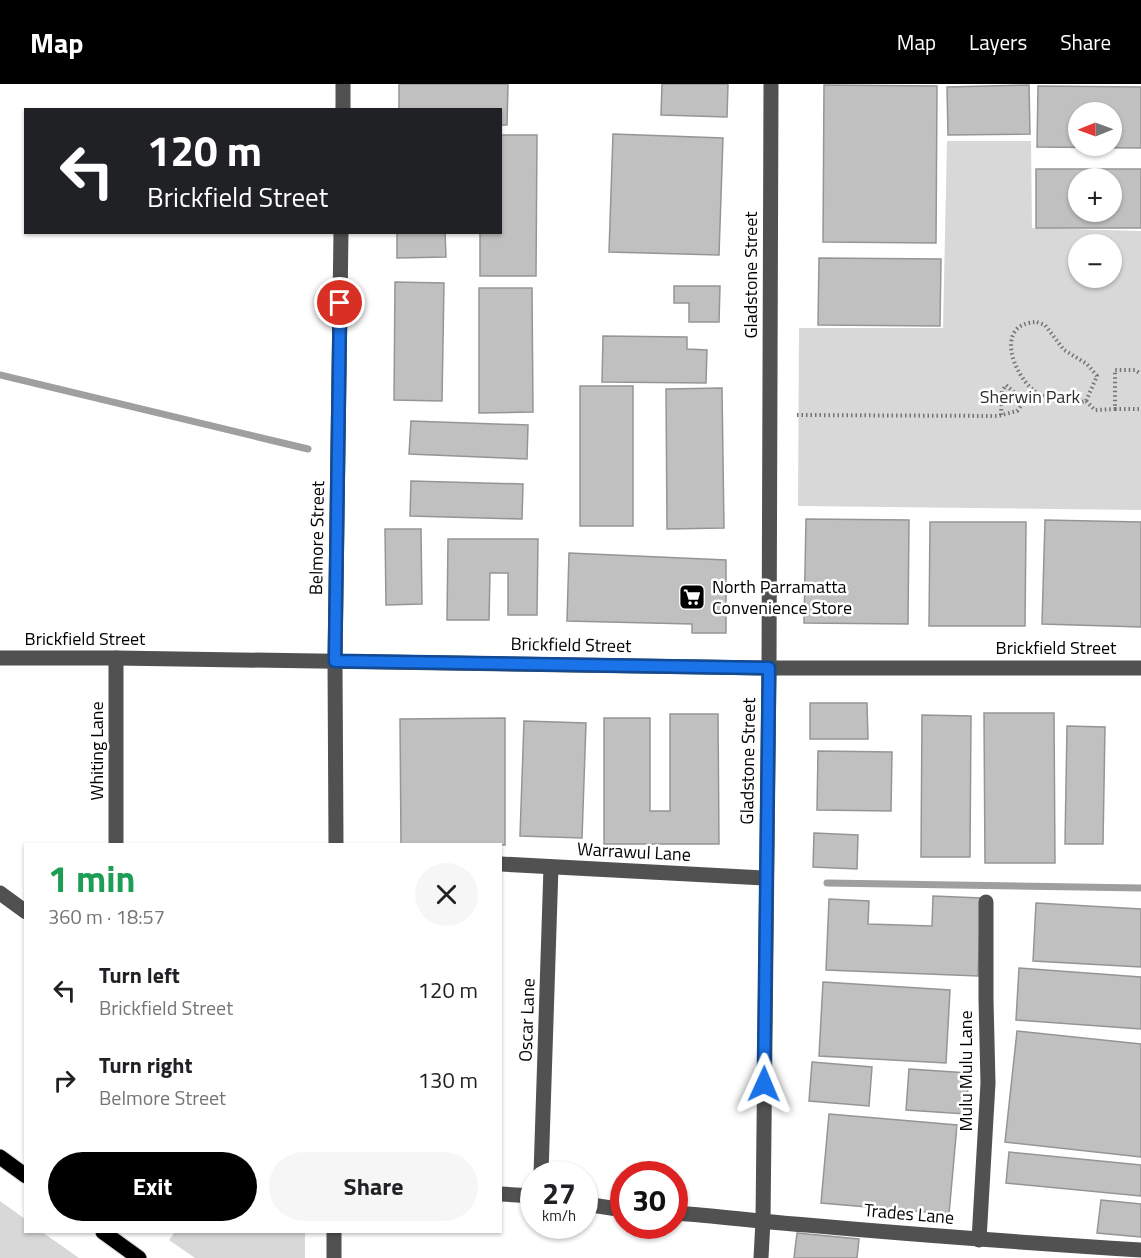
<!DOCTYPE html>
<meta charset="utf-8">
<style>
body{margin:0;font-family:"Titillium Web",sans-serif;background:#f6f6f6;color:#202124;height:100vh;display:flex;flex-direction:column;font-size:22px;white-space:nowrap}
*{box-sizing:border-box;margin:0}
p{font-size:20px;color:#757577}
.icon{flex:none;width:33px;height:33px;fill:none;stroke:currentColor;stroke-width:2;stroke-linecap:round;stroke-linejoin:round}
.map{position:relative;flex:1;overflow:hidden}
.details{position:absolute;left:24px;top:759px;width:478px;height:390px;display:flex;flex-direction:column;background:#fff;border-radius:0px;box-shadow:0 2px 4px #0004}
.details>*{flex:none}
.guide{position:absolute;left:24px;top:24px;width:478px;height:126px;border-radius:0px;box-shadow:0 2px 4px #0004;background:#202124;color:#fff;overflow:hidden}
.needle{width:39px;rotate:269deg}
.tools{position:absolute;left:1068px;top:18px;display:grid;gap:12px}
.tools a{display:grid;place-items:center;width:54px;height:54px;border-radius:50%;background:#fff;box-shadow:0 2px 4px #0004;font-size:30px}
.speed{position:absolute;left:520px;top:1077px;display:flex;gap:12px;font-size:30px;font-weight:700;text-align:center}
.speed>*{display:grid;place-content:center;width:78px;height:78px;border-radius:50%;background:#fff;box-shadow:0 2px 4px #0004;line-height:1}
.speed small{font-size:15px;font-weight:400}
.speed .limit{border:9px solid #d22;background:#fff;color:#111}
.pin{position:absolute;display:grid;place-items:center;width:51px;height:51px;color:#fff;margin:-26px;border:3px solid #fff;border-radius:50%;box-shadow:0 2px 6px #0007}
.me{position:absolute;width:66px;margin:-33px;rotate:1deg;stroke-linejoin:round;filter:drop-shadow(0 0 4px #0008)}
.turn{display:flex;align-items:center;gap:21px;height:126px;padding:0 24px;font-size:27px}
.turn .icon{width:78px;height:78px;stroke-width:2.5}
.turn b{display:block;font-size:42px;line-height:51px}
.round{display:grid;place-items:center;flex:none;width:63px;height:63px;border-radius:32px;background:#f6f6f6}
.overview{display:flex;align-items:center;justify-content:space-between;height:102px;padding:0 24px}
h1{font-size:36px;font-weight:700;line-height:45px;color:#1e9e55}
.button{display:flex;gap:12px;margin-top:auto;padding:12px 24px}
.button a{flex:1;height:69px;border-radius:36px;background:#000;color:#fff;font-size:24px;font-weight:700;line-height:69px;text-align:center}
.button a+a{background:#f6f6f6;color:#202124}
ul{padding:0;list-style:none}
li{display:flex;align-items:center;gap:18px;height:90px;padding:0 24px}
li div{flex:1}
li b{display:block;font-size:22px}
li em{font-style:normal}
header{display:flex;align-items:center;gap:36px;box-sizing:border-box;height:84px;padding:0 30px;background:#000;color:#fff}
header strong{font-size:28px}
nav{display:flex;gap:33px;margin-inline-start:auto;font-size:21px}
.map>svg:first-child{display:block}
</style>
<header>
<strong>Map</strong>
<nav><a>Map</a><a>Layers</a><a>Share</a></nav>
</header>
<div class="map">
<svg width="1141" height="1174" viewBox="0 0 1141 1174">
<rect width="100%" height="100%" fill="#fff"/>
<g fill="#d8d8d8" fill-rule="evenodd">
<path d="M947 57H1031L1032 144 1141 147V426L798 422 799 244H943ZM1078 160H1112V194H1078Z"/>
<path d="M0 1117 25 1135 26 1148H42L79 1174H0Z"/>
<path d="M175 1148H305V1174H195L169 1156Z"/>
</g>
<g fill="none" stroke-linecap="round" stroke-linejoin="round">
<g stroke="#9f9f9f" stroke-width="7">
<path d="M0 291 308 365"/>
<path d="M827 799 1141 804"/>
</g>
</g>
<g fill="#c0c0c0" stroke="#959595" stroke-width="1.5" fill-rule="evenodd">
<path d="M399 0H508L507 41H501V26H399Z"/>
<path d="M662 0H728L727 33 661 31Z"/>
<path d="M824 1 937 2 936 159 823 158Z"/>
<path d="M1029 1 1030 50 948 51 947 3Z"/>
<path d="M1038 2 1141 3V64L1037 63ZM1078 28H1112V62H1078Z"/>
<path d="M613 50 723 54 719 171 609 168Z"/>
<path d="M501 51H537L536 192H480V148H501Z"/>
<path d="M1036 85H1141V144H1036ZM1078 94H1112V128H1078Z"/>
<path d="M397 148H445L446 173 397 174Z"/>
<path d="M819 174 941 175 940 242 818 241Z"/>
<path d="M395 198 444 199 442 317 394 316Z"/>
<path d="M674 202H720L719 238H689V219H674Z"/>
<path d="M479 204H532L533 328 479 329Z"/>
<path d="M603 252 687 253V265L707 266 706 299 602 298Z"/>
<rect x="580" y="302" width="53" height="140"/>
<path d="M722 304 724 444 667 445 666 305Z"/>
<path d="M411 337 528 341 527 375 409 370Z"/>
<path d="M411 397 523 400 522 435 410 432Z"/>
<path d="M806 435 909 436 908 540 804 539Z"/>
<path d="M1045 436 1141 438V543L1042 540Z"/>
<path d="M930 438H1026L1025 542H929Z"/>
<path d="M385 445H421L422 520 386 521Z"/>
<path d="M448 455H538L537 531H508V489H490L489 536H447Z"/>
<path d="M569 469 726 476V549H692V540L567 537Z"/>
<path d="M810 619H867L868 655H810Z"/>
<path d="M984 629H1054L1055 779H985Z"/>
<path d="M670 630H718L719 760H604V634H650V727H670Z"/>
<path d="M922 631 971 632 970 773H921Z"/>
<path d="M505 634V761L401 760 400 635Z"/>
<path d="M524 637 586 639 582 754 520 752Z"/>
<path d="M1067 642 1105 643 1103 760H1065Z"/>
<path d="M818 667 892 668 891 727 817 726Z"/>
<path d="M814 749 858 751 857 785 813 783Z"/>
<path d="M933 812 981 814 978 892 826 886 829 815 869 817 868 840 932 842Z"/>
<path d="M1036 819 1141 825V883L1033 877Z"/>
<path d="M1019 884 1141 893V945L1016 936Z"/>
<path d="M823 898 950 906 946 979 819 972Z"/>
<path d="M1017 947 1141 960V1073L1005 1058Z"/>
<path d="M812 978 872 983 869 1022 809 1017Z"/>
<path d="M909 985 969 989 966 1030 906 1026Z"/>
<path d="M829 1030 957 1041 949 1130 821 1119Z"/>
<path d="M1009 1068 1141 1081V1112L1006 1099Z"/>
<path d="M1101 1116 1141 1120V1153L1097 1149Z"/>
<path d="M797 1149 859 1155 857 1174H794Z"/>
</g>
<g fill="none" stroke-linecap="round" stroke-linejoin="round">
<defs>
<g id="major">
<path d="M0 1073 26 1092"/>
<path d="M103 1148 139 1174"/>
</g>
</defs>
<use href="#major" stroke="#dbdbdb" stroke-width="17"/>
<g stroke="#737373" stroke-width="4" stroke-dasharray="1.5 3" stroke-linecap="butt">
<path d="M1037 238 1045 241 1064 266 1087 280 1097 292 1086 317C1069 321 1046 317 1032 305 1012 287 995 239 1037 238Z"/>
<path d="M1086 317 1095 326 1115 325V286H1135L1141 290"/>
<path d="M1115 325H1141"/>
<path d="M797 331 998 332 1017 327 1033 306"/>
<path d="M1001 331 1002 307 1006 301 1025 318"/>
</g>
<g stroke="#515151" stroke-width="15">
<path d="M343 26V0"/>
<path d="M0 574H116L769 584H1141"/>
<path d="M116 574V760"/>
<path d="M336 760 335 577 341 148"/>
<path d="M501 780 766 794"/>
<path d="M0 809 26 828"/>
<path d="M541 1090 551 783"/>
<path d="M501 1110 534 1112"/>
<path d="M585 1120 624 1126"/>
<path d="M675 1129C719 1132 763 1138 807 1141 918 1151 1030 1159 1141 1166"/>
<path d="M979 1156 988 999 986 916V818"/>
<path d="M334 1174V1148"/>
<path d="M761 1174 763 1137 769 584 771 0"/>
</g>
<use href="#major" stroke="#000" stroke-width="15"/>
</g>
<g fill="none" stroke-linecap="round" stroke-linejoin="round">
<defs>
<path id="route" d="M340 219 335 577 769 584 764 1000"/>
</defs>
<use href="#route" stroke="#114b97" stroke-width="15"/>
<use href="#route" stroke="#1a73e8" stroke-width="10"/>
</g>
<defs>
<symbol id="supermarket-square" viewBox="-11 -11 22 22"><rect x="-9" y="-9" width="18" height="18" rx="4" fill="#000" stroke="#fff"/><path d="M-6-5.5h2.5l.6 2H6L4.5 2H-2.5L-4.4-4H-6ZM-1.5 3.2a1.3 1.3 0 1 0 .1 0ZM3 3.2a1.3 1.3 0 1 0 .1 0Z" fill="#fff"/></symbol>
</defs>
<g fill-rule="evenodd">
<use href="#supermarket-square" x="677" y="498" width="30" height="30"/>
</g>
<g text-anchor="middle" stroke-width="5" stroke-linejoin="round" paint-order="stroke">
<g font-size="18" fill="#000" stroke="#fff">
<text transform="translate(751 191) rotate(-90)" y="6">Gladstone Street</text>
<text transform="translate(317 454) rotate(-89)" y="6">Belmore Street</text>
<text x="85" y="561">Brickfield Street</text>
<text transform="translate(571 561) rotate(1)" y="6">Brickfield Street</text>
<text x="1056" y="570">Brickfield Street</text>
<text transform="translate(97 667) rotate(-90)" y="6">Whiting Lane</text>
<text transform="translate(748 677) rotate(-89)" y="6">Gladstone Street</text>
<text transform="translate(634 768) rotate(3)" y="6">Warrawul Lane</text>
<text transform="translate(527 936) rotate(-88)" y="6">Oscar Lane</text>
<text transform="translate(966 987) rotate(-90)" y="6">Mulu Mulu Lane</text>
<text transform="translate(909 1130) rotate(5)" y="6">Trades Lane</text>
</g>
<g font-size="18" fill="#2f2f2f" stroke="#fff">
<text x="1030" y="319">Sherwin Park</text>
</g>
<g font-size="18" fill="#000" stroke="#fff" text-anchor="start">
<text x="712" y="509">North Parramatta<tspan x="712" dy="21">Convenience Store</tspan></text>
</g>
</g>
</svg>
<div class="tools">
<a><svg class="needle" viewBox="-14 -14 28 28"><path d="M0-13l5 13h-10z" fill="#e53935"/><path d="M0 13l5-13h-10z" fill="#757577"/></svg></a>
<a>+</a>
<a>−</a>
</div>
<div class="speed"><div>27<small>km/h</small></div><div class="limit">30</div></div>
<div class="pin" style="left:340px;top:219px;background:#d93025"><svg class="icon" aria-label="arrive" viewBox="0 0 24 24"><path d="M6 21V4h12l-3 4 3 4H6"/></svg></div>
<svg class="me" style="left:764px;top:1000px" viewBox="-20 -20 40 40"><path d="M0-17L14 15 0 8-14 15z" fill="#1a73e8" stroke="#fff" stroke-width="4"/></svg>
<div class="guide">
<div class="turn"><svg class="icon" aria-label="left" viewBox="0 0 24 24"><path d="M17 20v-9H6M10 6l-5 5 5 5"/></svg><div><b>120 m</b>Brickfield Street</div></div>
</div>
<section class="details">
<div class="overview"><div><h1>1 min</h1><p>360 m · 18:57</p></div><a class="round"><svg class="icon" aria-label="close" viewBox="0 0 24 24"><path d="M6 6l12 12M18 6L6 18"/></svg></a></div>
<ul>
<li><svg class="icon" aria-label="left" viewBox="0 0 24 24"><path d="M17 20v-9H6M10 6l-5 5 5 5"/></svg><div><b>Turn left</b><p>Brickfield Street</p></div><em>120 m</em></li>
<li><svg class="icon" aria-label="right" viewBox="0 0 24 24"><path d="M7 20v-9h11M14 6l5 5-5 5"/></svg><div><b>Turn right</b><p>Belmore Street</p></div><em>130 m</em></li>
</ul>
<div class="button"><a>Exit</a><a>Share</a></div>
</section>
</div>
